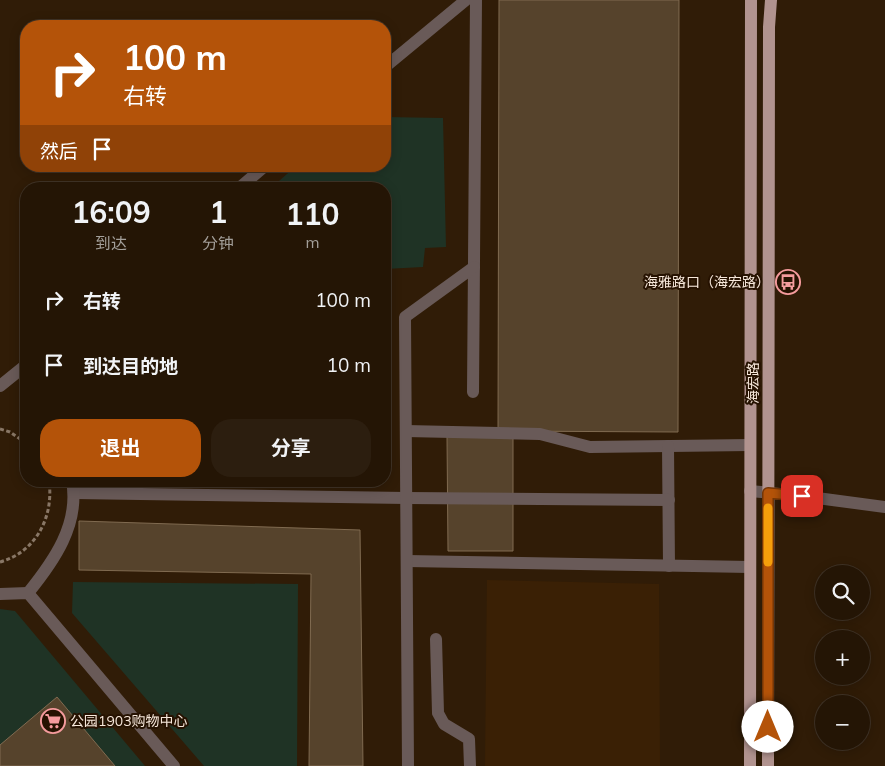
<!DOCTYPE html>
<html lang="zh">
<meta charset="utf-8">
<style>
body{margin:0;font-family:Mulish,"Noto Sans SC",sans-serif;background:#2c1e0f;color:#f1f3f6;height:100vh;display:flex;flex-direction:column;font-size:19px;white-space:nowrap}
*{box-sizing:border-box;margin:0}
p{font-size:16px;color:#a39f9a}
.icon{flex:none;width:28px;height:28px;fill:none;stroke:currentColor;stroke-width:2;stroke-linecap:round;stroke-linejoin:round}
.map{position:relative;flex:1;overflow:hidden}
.drawer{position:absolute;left:20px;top:182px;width:371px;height:305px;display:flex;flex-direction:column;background:#241505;border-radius:20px;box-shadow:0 2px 12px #0003,0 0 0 1px #413427}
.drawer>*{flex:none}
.top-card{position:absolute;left:20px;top:20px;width:371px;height:152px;border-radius:20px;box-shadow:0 2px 12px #0003,0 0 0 1px #413427;background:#b45309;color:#fff;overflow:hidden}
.fabs{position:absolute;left:815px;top:565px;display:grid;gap:10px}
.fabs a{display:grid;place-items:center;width:55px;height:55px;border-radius:50%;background:#241505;box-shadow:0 2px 12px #0003,0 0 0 1px #413427;font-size:25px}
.pin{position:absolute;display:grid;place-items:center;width:42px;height:42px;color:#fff;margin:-21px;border-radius:10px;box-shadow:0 2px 8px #0006}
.me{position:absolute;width:55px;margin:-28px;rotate:0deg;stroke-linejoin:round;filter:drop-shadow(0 0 4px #0008)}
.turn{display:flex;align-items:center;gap:18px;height:105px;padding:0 20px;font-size:22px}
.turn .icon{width:65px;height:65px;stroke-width:2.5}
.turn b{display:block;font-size:35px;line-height:42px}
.then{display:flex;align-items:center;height:48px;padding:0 20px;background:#0003;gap:10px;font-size:19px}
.eta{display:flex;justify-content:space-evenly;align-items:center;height:85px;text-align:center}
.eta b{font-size:30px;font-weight:700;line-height:35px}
.cta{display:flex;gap:10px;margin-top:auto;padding:10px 20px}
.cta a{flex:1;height:58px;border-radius:20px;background:#b45309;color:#fff;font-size:20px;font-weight:700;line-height:58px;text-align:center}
.cta a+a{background:#2c1e0f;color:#f1f3f6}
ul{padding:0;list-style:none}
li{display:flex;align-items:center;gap:15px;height:65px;padding:0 20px}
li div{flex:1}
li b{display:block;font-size:19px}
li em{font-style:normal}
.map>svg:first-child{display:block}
</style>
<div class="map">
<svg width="885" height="766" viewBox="0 0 885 766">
<rect width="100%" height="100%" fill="#301c07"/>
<path fill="#3a2005" d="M487 580 659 584 660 766H485Z"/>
<g fill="#1f3325">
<path d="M385 117 443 118 446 247 425 248 423 267 385 269V189H352L349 185 331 189H270L296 166H385Z"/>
<path d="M73 582 298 584 297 766H204L72 613Z"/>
<path d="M0 609 15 611 145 766H0Z"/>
</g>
<g fill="#56432c" stroke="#806b51">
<path d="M499 0H679L678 432 498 431Z"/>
<path d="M447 436H513V551H448Z"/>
<path d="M79 521 360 530 363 766H309L311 574 79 570Z"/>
<path d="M57 697 115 766H0V745Z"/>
</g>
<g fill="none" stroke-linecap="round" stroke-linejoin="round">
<g stroke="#897766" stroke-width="3" stroke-dasharray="4 2.5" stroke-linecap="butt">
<path d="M0 429 10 432 26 443"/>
<path d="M0 562C36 552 54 517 49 481"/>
</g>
<g stroke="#695a58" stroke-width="12">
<path d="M385 67 466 0"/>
<path d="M238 189 265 166"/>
<path d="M0 386 26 365"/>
<path d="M473 392 476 0"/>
<path d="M406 431 540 434 590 447 750 445"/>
<path d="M668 446 669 566"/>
<path d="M750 491 802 496 885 507"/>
<path d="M74 493 406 498 669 500"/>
<path d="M407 561 750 567"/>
<path d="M28 593C54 561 80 524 72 481"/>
<path d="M0 594 28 593 174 766"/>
<path d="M436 639 438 713 444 724 469 739 470 766"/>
<path d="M408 766 405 317 474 267"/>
</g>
<g stroke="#b1938f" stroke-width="12">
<path d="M750 766 751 0"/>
<path d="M768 766 769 27 771 0"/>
</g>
</g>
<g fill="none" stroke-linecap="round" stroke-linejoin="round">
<defs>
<path id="route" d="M768 727V493L802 496"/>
</defs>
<use href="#route" stroke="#753606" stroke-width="12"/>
<use href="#route" stroke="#b45309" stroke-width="9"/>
<path stroke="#f59e0b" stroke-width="9" d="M768 508V562"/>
</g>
<defs>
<symbol id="bus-ring" viewBox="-11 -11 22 22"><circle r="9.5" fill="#261201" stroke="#f59b9d" stroke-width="1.5"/><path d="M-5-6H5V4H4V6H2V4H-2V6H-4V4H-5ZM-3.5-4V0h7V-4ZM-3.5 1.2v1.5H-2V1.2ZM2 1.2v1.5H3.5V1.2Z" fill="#f59b9d"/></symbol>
<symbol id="supermarket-ring" viewBox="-11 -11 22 22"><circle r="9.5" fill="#261201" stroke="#f59b9d" stroke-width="1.5"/><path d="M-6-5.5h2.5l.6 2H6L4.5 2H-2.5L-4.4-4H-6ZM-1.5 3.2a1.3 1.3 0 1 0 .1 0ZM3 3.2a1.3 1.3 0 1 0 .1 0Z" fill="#f59b9d"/></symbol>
</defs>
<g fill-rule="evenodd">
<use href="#bus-ring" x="774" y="268" width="28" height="28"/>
<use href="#supermarket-ring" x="39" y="707" width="28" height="28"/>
</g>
<g text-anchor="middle" stroke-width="4" stroke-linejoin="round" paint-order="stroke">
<g font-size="14" fill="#f6e7da" stroke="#261201" text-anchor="end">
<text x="770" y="287">海雅路口（海宏路）</text>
<text x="70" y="726" text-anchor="start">公园1903购物中心</text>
</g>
<g font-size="14" fill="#f6e7da" stroke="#261201">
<text transform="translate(753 383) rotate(-90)" y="5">海宏路</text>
</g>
</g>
</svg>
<div class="fabs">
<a><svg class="icon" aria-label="search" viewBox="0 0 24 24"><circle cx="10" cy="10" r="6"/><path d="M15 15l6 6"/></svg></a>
<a>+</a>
<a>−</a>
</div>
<div class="pin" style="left:802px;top:496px;background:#d93025"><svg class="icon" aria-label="arrive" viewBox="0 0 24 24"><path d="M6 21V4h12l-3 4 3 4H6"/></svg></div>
<svg class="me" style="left:768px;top:727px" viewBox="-20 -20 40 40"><circle r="19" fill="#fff"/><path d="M0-13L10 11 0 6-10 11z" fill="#b45309"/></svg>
<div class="top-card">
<div class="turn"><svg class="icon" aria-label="right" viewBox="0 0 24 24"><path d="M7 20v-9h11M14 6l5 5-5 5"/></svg><div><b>100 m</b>右转</div></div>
<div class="then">然后<svg class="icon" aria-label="arrive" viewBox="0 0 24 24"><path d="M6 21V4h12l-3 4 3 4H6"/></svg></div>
</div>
<section class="drawer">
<div class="eta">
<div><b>16:09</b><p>到达</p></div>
<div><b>1</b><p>分钟</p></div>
<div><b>110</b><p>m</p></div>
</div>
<ul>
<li><svg class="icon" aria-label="right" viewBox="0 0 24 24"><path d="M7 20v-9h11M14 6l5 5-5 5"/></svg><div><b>右转</b></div><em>100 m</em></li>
<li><svg class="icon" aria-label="arrive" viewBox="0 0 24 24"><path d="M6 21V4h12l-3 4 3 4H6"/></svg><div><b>到达目的地</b></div><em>10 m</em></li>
</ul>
<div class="cta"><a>退出</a><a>分享</a></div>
</section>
</div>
